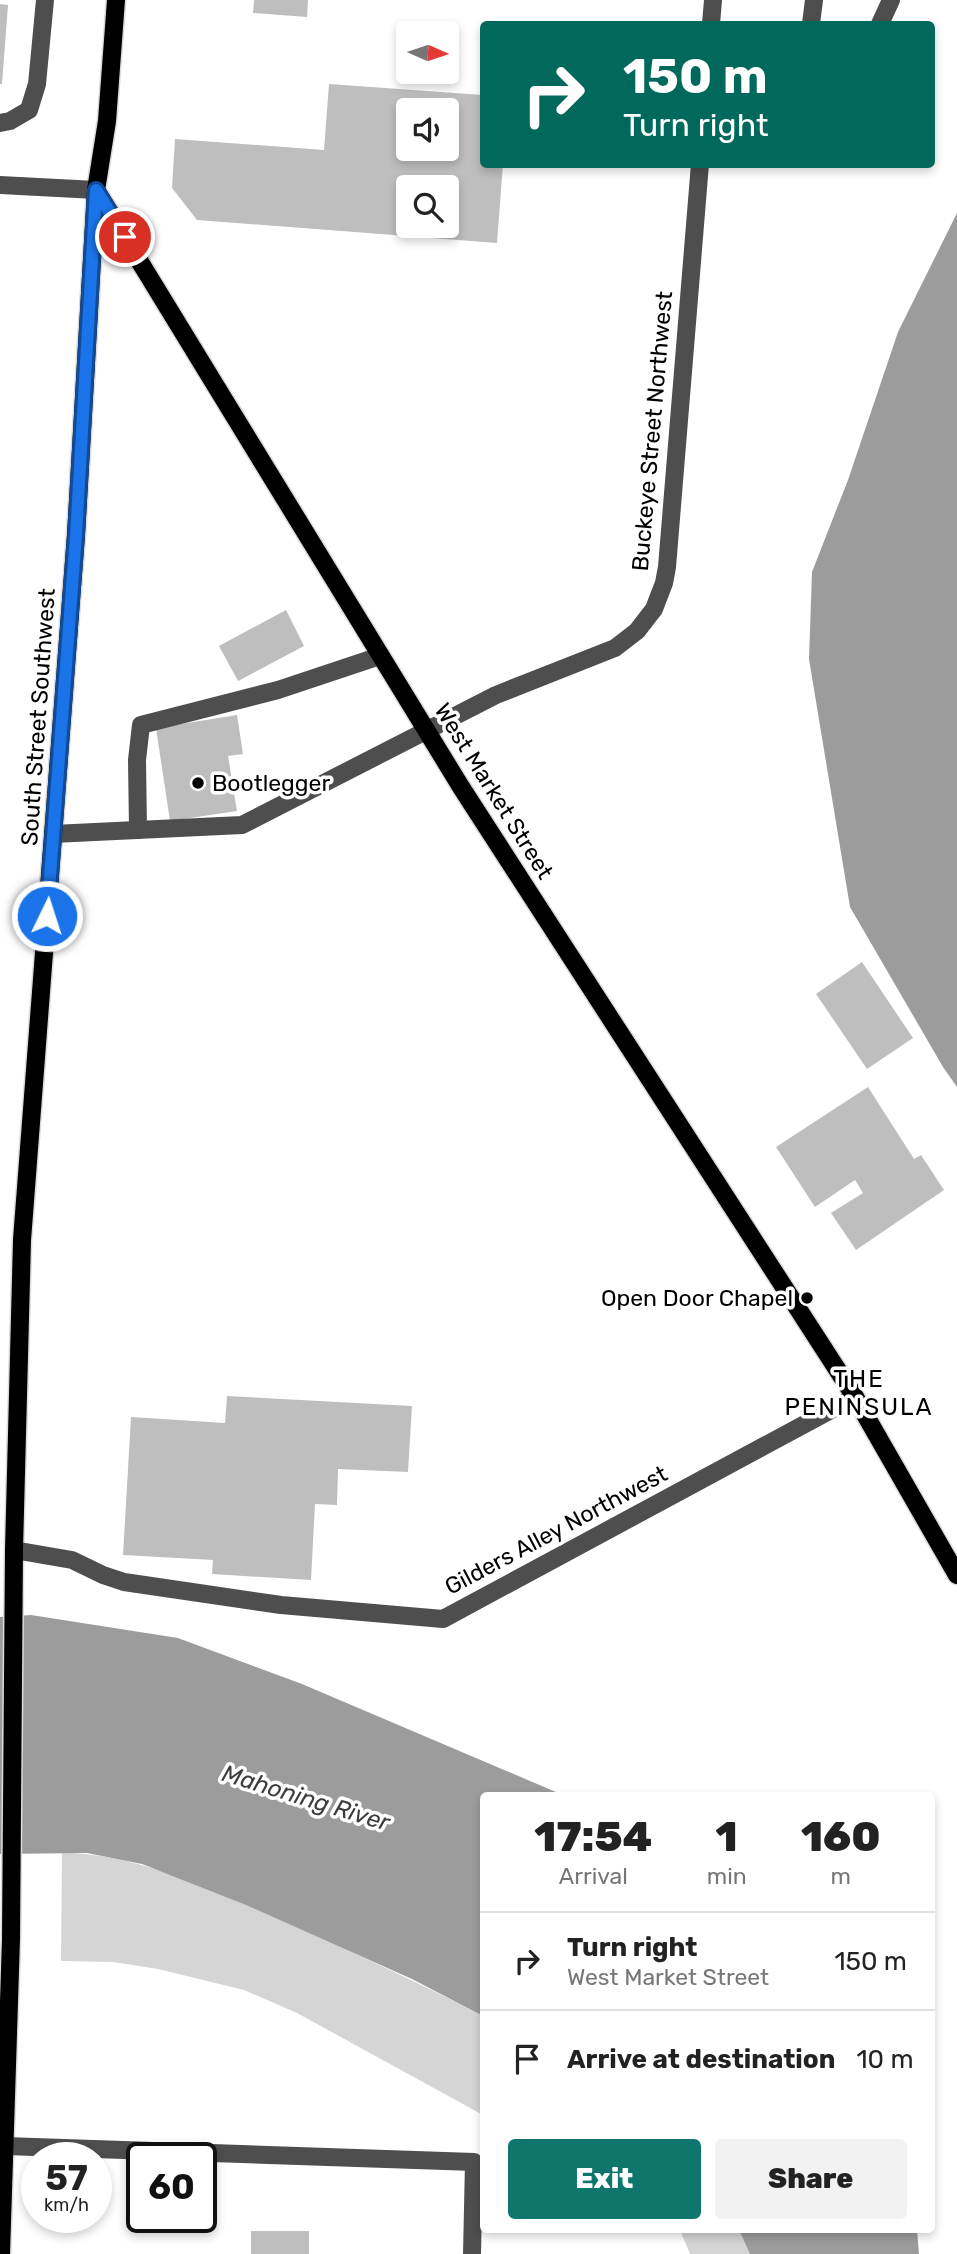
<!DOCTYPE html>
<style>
body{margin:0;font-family:Rubik,sans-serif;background:#f2f2f2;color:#222;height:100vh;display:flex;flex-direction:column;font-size:26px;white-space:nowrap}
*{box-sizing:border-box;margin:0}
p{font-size:23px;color:#767676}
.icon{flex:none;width:38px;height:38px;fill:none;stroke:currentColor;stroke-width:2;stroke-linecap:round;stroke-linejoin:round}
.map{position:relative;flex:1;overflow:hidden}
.side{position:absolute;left:480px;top:1792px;width:455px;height:441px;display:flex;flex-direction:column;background:#fff;border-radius:7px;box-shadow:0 4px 10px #0003}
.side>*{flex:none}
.top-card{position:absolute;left:480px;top:21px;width:455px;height:147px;border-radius:7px;box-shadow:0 4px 10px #0003;background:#00695c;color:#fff;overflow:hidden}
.needle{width:46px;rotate:93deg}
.controls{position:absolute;left:396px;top:21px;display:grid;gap:14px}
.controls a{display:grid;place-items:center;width:63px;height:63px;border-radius:7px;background:#fff;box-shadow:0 4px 10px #0003;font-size:35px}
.speed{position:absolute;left:21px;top:2142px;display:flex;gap:14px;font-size:35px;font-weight:700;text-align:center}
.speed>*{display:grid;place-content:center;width:91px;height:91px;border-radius:50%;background:#fff;box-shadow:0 4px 10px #0003;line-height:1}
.speed small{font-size:18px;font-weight:400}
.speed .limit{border:4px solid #111;border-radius:10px;background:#fff;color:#111}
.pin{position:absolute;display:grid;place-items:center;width:60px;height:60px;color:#fff;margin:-30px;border:4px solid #fff;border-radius:50%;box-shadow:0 2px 7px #0007}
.me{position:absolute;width:77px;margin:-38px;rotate:4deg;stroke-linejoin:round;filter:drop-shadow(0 0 5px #0008)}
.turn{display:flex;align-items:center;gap:24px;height:147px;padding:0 28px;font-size:32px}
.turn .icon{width:91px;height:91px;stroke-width:2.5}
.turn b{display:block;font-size:49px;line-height:60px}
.eta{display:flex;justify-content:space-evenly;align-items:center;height:119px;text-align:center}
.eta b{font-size:42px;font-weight:800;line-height:49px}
.button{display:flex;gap:14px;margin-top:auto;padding:14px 28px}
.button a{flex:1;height:80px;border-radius:7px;background:#0f766e;color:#fff;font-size:28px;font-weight:800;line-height:80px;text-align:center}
.button a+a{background:#f2f2f2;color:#222}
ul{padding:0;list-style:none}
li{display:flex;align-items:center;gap:21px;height:98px;padding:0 28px;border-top:2px solid #e0e0e0}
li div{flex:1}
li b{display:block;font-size:26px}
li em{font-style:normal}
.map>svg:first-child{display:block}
</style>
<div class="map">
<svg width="957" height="2254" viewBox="0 0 957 2254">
<rect width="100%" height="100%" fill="#fff"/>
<g fill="#d5d5d5">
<path d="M62 1853C138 1853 216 1892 285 1922 352 1952 418 1982 483 2016V2115L297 2013 244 1990 158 1969 113 1962 61 1961Z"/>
<path d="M680 2230H739L750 2254H690Z"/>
</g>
<g fill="#9c9c9c">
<path d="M957 213V1087L943 1067 850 907 809 659 812 572 848 480 898 332Z"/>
<path d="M31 1615 178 1638 302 1684 563 1795 483 1796V2016L412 1979 246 1905 142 1864 87 1853 0 1854V1617Z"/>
<path d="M739 2230H917L919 2254H750Z"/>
</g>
<g fill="#bebebe" fill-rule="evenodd">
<path d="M254 0H308L307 17 253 13Z"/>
<path d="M0 4 8 5 2 84H0Z"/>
<path d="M329 84 483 95V164H503L497 243 197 220 172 188 175 139 324 150ZM408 110H446V149H408ZM408 187H446V226H408Z"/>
<path d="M286 610 304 646 238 681 219 646Z"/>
<path d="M237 715 243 754 228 756 237 811 170 821 156 728Z"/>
<path d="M862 962 913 1038 867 1069 816 994Z"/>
<path d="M868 1087 914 1159 921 1155 944 1190 856 1250 831 1213 863 1193 855 1180 815 1207 776 1147Z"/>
<path d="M227 1396 412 1406 408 1472 338 1469 337 1505 315 1504 311 1580 212 1574 213 1560 123 1555 131 1417 225 1423Z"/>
<rect x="251" y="2231" width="58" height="23"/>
</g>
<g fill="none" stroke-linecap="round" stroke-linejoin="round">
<defs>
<g id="major">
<path d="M96 190 461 787 855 1397 957 1575"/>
<path d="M1 2254 11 1939 14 1550 22 1240 76 535 96 190 107 121 116 0"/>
</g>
</defs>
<use href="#major" stroke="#dbdbdb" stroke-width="21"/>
<g stroke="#4e4e4e" stroke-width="18">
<path d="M711 24 713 0"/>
<path d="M811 24 814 0"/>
<path d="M880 24 891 0"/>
<path d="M0 123 10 121 29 110 37 84 45 0"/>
<path d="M0 185 96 190"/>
<path d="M138 830 137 760 141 725 278 690 380 656"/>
<path d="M53 834 242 825 496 695 615 648 637 631 654 609 664 583 667 567 700 164"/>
<path d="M14 1550 72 1560 103 1575 124 1582 281 1605 443 1619 855 1397"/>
<path d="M5 2146 474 2162 472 2254"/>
</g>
<use href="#major" stroke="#000" stroke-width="18"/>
</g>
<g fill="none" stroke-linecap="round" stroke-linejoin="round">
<defs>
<path id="route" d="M47 916 76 535 96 190 125 237"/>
</defs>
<use href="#route" stroke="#114b97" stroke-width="18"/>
<use href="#route" stroke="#1a73e8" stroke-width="12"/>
</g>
<g fill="#000" stroke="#fff" stroke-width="2.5">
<circle cx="198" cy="783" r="7"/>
<circle cx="807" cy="1298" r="7"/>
</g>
<g text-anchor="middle" stroke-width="7" stroke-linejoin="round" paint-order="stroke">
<g font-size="23" fill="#000" stroke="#fff">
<text transform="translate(652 431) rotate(-85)" y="8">Buckeye Street Northwest</text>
<text transform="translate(38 717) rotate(-86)" y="8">South Street Southwest</text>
<text transform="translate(494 791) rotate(58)" y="8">West Market Street</text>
<text transform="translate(556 1530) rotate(-28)" y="8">Gilders Alley Northwest</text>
</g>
<g font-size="23" fill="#000" stroke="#fff" text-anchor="start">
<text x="212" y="791">Bootlegger</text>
<text x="793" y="1306" text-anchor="end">Open Door Chapel</text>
</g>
<g font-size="24" letter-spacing="2" fill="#000" stroke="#fff">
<text x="859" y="1387">THE<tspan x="859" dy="28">PENINSULA</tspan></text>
</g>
<g font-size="24" font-style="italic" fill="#3d3d3d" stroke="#fff">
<text transform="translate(306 1798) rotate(17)" y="8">Mahoning River</text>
</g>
</g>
</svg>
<div class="controls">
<a><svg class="needle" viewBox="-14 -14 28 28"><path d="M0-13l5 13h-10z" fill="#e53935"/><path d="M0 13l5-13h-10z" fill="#767676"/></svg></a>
<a><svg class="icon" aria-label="sound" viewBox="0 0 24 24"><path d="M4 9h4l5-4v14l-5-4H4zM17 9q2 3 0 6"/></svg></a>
<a><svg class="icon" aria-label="search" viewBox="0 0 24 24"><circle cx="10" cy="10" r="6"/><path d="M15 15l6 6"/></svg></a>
</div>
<div class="speed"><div>57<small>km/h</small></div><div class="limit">60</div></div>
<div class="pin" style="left:125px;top:237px;background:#d93025"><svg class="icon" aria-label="arrive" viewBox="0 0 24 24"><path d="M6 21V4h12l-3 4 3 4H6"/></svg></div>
<svg class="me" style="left:47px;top:916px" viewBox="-20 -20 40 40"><circle r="17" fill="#1a73e8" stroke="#fff" stroke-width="3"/><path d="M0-11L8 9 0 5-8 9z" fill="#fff"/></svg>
<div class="top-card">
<div class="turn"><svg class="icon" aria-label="right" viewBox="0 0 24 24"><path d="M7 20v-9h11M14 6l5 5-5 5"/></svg><div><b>150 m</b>Turn right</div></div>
</div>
<section class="side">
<div class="eta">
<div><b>17:54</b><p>Arrival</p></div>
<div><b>1</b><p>min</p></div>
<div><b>160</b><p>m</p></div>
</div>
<ul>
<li><svg class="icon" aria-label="right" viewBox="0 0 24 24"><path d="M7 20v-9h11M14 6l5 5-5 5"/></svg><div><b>Turn right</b><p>West Market Street</p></div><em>150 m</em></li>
<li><svg class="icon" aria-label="arrive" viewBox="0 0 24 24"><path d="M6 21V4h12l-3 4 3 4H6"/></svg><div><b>Arrive at destination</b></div><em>10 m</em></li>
</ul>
<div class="button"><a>Exit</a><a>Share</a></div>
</section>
</div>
